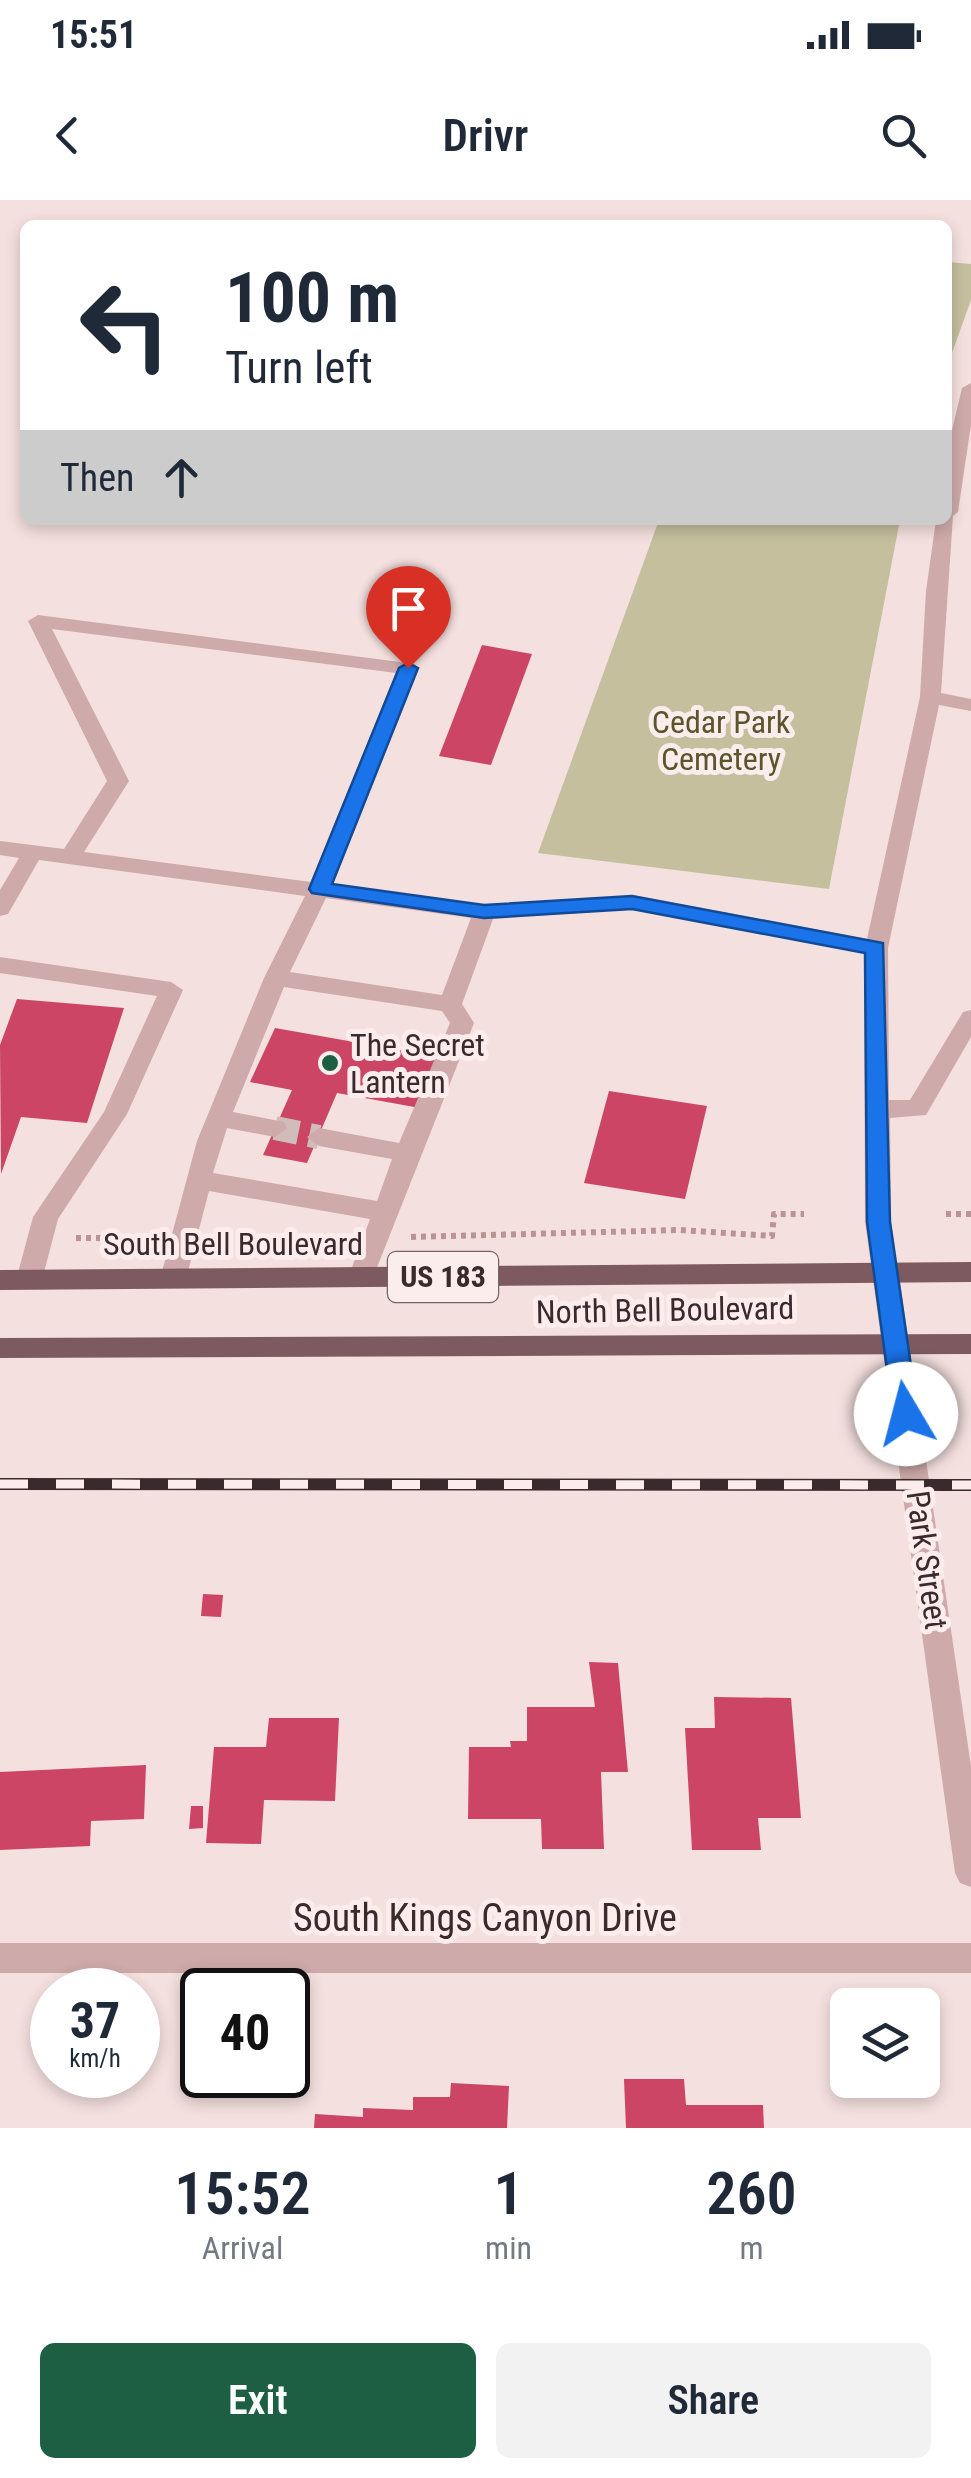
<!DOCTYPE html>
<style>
body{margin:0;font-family:"Roboto Condensed",sans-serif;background:#f2f2f3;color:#1f2937;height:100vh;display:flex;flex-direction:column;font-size:38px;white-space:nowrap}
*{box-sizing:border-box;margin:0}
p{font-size:32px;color:#747a83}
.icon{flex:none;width:55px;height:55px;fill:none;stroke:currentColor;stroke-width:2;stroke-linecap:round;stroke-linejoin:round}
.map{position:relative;height:1928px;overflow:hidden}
.side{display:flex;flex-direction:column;background:#fff;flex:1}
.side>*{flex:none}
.top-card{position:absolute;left:20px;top:20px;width:932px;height:305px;border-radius:15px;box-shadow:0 5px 15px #0003;background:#fff;color:#1f2937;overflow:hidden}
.tools{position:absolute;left:830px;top:1788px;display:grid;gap:20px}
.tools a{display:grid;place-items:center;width:110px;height:110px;border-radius:15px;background:#fff;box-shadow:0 5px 15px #0003;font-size:50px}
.speed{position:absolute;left:30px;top:1768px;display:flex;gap:20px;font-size:50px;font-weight:700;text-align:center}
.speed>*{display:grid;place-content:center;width:130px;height:130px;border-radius:50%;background:#fff;box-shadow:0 5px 15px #0003;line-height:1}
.speed small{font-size:25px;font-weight:400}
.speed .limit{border:5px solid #111;border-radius:15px;background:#fff;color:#111}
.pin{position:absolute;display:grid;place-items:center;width:85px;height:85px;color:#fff;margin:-102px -42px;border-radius:50% 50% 50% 0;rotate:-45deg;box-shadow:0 0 10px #0007}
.pin .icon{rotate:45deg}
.me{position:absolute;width:110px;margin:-55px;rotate:352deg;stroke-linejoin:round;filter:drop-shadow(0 0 8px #0008)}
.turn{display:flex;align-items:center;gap:35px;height:210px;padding:0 40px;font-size:45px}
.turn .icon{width:130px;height:130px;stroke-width:2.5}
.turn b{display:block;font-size:70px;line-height:85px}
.then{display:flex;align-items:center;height:95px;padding:0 40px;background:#0003;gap:20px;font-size:38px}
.eta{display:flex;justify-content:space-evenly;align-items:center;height:170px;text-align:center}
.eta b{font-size:60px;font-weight:600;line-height:70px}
.button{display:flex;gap:20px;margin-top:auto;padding:20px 40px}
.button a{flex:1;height:115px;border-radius:15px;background:#1c5f43;color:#fff;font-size:40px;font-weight:600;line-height:115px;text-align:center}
.button a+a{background:#f2f2f3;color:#1f2937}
.status{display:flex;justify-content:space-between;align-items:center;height:70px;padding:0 50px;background:#fff;direction:ltr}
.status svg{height:28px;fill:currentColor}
header{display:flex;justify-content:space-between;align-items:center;height:130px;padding:0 40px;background:#fff;font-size:45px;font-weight:600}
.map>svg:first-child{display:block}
</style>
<div class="status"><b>15:51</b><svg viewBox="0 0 49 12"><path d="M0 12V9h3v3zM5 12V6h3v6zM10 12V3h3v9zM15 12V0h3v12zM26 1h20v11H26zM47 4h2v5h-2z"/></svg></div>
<header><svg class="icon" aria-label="back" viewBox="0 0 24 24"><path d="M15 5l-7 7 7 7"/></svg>Drivr<svg class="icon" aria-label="search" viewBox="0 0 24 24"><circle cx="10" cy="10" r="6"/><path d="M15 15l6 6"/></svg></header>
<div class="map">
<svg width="971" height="1928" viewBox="0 0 971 1928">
<rect width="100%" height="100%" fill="#f4e0df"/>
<g fill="#c5bf9e">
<path d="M948 62 971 64V100L948 164Z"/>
<path d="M659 320H900L829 689 538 653Z"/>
</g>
<g fill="#cc4565">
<path d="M482 445 532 454 491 565 439 556Z"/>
<path d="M17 799 124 808 87 923 21 917 1 974 0 845Z"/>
<path d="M275 828 439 857 420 908 337 893 307 963 263 955 292 890 250 882Z"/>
<path d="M609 891 707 906 685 999 584 983Z"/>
<path d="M203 1394 223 1395 221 1417 201 1416Z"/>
<path d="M589 1462 618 1463 628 1572H601L604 1649H542L541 1619H468L469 1547H511L510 1541H527V1507H595Z"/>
<path d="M714 1497 791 1498 801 1618H758L761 1650H692L685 1528H715Z"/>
<path d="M269 1518H339L335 1601 264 1600 261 1644 206 1643 214 1547H266Z"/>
<path d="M146 1565 144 1619 91 1621 90 1646 0 1650V1572Z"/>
<path d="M191 1606H203V1628L189 1629Z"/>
<path d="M624 1879H684L686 1905H763L764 1928H626Z"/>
<path d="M451 1883 509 1886 507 1928H314L315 1914 363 1917V1908L413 1910V1897H450Z"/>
</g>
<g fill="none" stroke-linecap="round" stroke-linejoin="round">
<path stroke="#cfbcbb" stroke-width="24" stroke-dasharray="24 11" stroke-linecap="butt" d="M275 928 319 937"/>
<g stroke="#ba9495" stroke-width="6" stroke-dasharray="5 5" stroke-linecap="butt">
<path d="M946 1014H971"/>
<path d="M411 1037 680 1030 772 1036 774 1014H804"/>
<path d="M76 1038H149"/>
<path d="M216 1038H329"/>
</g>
<g fill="#ceaaaa" fill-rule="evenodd">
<path d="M971 183V225L958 312 953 316 941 493 971 499V511L939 505 888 748 889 900H910L963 812 971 810V837L926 915 890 918 891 1022 971 1566V1687L960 1683 955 1673 865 1022 864 753 633 709 493 719 462 804 474 823 370 1085H352L348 1078 370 1019 209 991 186 1079 182 1086H164L160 1079 197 941 264 778 305 696 39 660 8 714 0 716V690L19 658 0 655V641L64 649 107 581 28 421 38 415 415 464 418 468 332 685 484 705 633 695 867 739 920 497 926 391 936 320H948V247L962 188ZM52 429 396 473 311 682 84 652 129 581ZM326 698 471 718 442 795 290 772ZM284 787 442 811 450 823 399 943 319 928 307 937 319 946 392 959 377 1001 213 973 227 928 275 937 287 928 284 922 233 912Z"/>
<path d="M0 757 171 782 183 790 127 914 58 1019 42 1080 38 1087H20L16 1080 33 1017 104 912 157 796 0 773Z"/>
<rect x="0" y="1743" width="971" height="30"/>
</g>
<g fill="#7d5a5f" fill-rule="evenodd">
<path d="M971 1062V1082L0 1090V1070Z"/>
<path d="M971 1134V1154L0 1158V1138Z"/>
</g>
<defs>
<path id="rail" d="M0 1284 971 1285"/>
</defs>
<use href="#rail" stroke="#3b2a2c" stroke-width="12"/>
<use href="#rail" stroke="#fbedec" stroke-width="9" stroke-dasharray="28" stroke-linecap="butt"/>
</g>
<path fill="#1a73e8" stroke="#114b97" stroke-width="2.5" d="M408 463 418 468 332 684 484 705 632 696 883 743 890 1022 918 1214 914 1221H897L893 1214 867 1022 865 753 632 709 484 718 312 693 309 689 399 468Z"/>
<circle fill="#1c5f43" stroke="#fbedec" stroke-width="4" cx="330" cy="863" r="10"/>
<g text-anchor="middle" stroke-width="10" stroke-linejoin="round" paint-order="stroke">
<rect fill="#fbedec" stroke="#756466" stroke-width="2.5" x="388" y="1052" width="110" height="50" rx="8"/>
<g font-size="30" font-weight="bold" fill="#3b2a2c">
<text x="443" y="1087">US 183</text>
</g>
<g font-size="32" fill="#5b552c" stroke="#fbedec">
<text x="721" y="533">Cedar Park<tspan x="721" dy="37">Cemetery</tspan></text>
</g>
<g font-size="32" fill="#3b2a2c" stroke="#fbedec" text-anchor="start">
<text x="350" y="856">The Secret<tspan x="350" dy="37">Lantern</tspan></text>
</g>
<g font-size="32" fill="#3b2a2c" stroke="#fbedec">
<text x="233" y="1055">South Bell Boulevard</text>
<text transform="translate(665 1110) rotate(-1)" y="11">North Bell Boulevard</text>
<text transform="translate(927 1360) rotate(82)" y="11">Park Street</text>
</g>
<g font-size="38" fill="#3b2a2c" stroke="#fbedec">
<text x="485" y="1731">South Kings Canyon Drive</text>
</g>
</g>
</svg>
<div class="tools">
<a><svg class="icon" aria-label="layers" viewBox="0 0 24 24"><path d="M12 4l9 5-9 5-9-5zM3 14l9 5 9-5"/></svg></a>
</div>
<div class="speed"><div>37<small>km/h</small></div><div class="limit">40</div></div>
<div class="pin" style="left:408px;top:468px;background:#d93025"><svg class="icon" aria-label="arrive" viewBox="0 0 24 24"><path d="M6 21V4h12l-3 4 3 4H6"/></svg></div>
<svg class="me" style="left:906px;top:1214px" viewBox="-20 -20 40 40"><circle r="19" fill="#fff"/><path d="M0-13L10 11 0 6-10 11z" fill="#1a73e8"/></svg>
<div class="top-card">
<div class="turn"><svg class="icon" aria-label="left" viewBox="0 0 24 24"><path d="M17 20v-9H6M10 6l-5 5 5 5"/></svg><div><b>100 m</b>Turn left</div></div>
<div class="then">Then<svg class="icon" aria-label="ahead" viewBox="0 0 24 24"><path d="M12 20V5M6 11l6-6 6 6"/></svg></div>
</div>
</div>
<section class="side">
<div class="eta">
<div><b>15:52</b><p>Arrival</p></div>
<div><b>1</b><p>min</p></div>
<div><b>260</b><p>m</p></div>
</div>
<div class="button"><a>Exit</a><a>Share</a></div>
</section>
